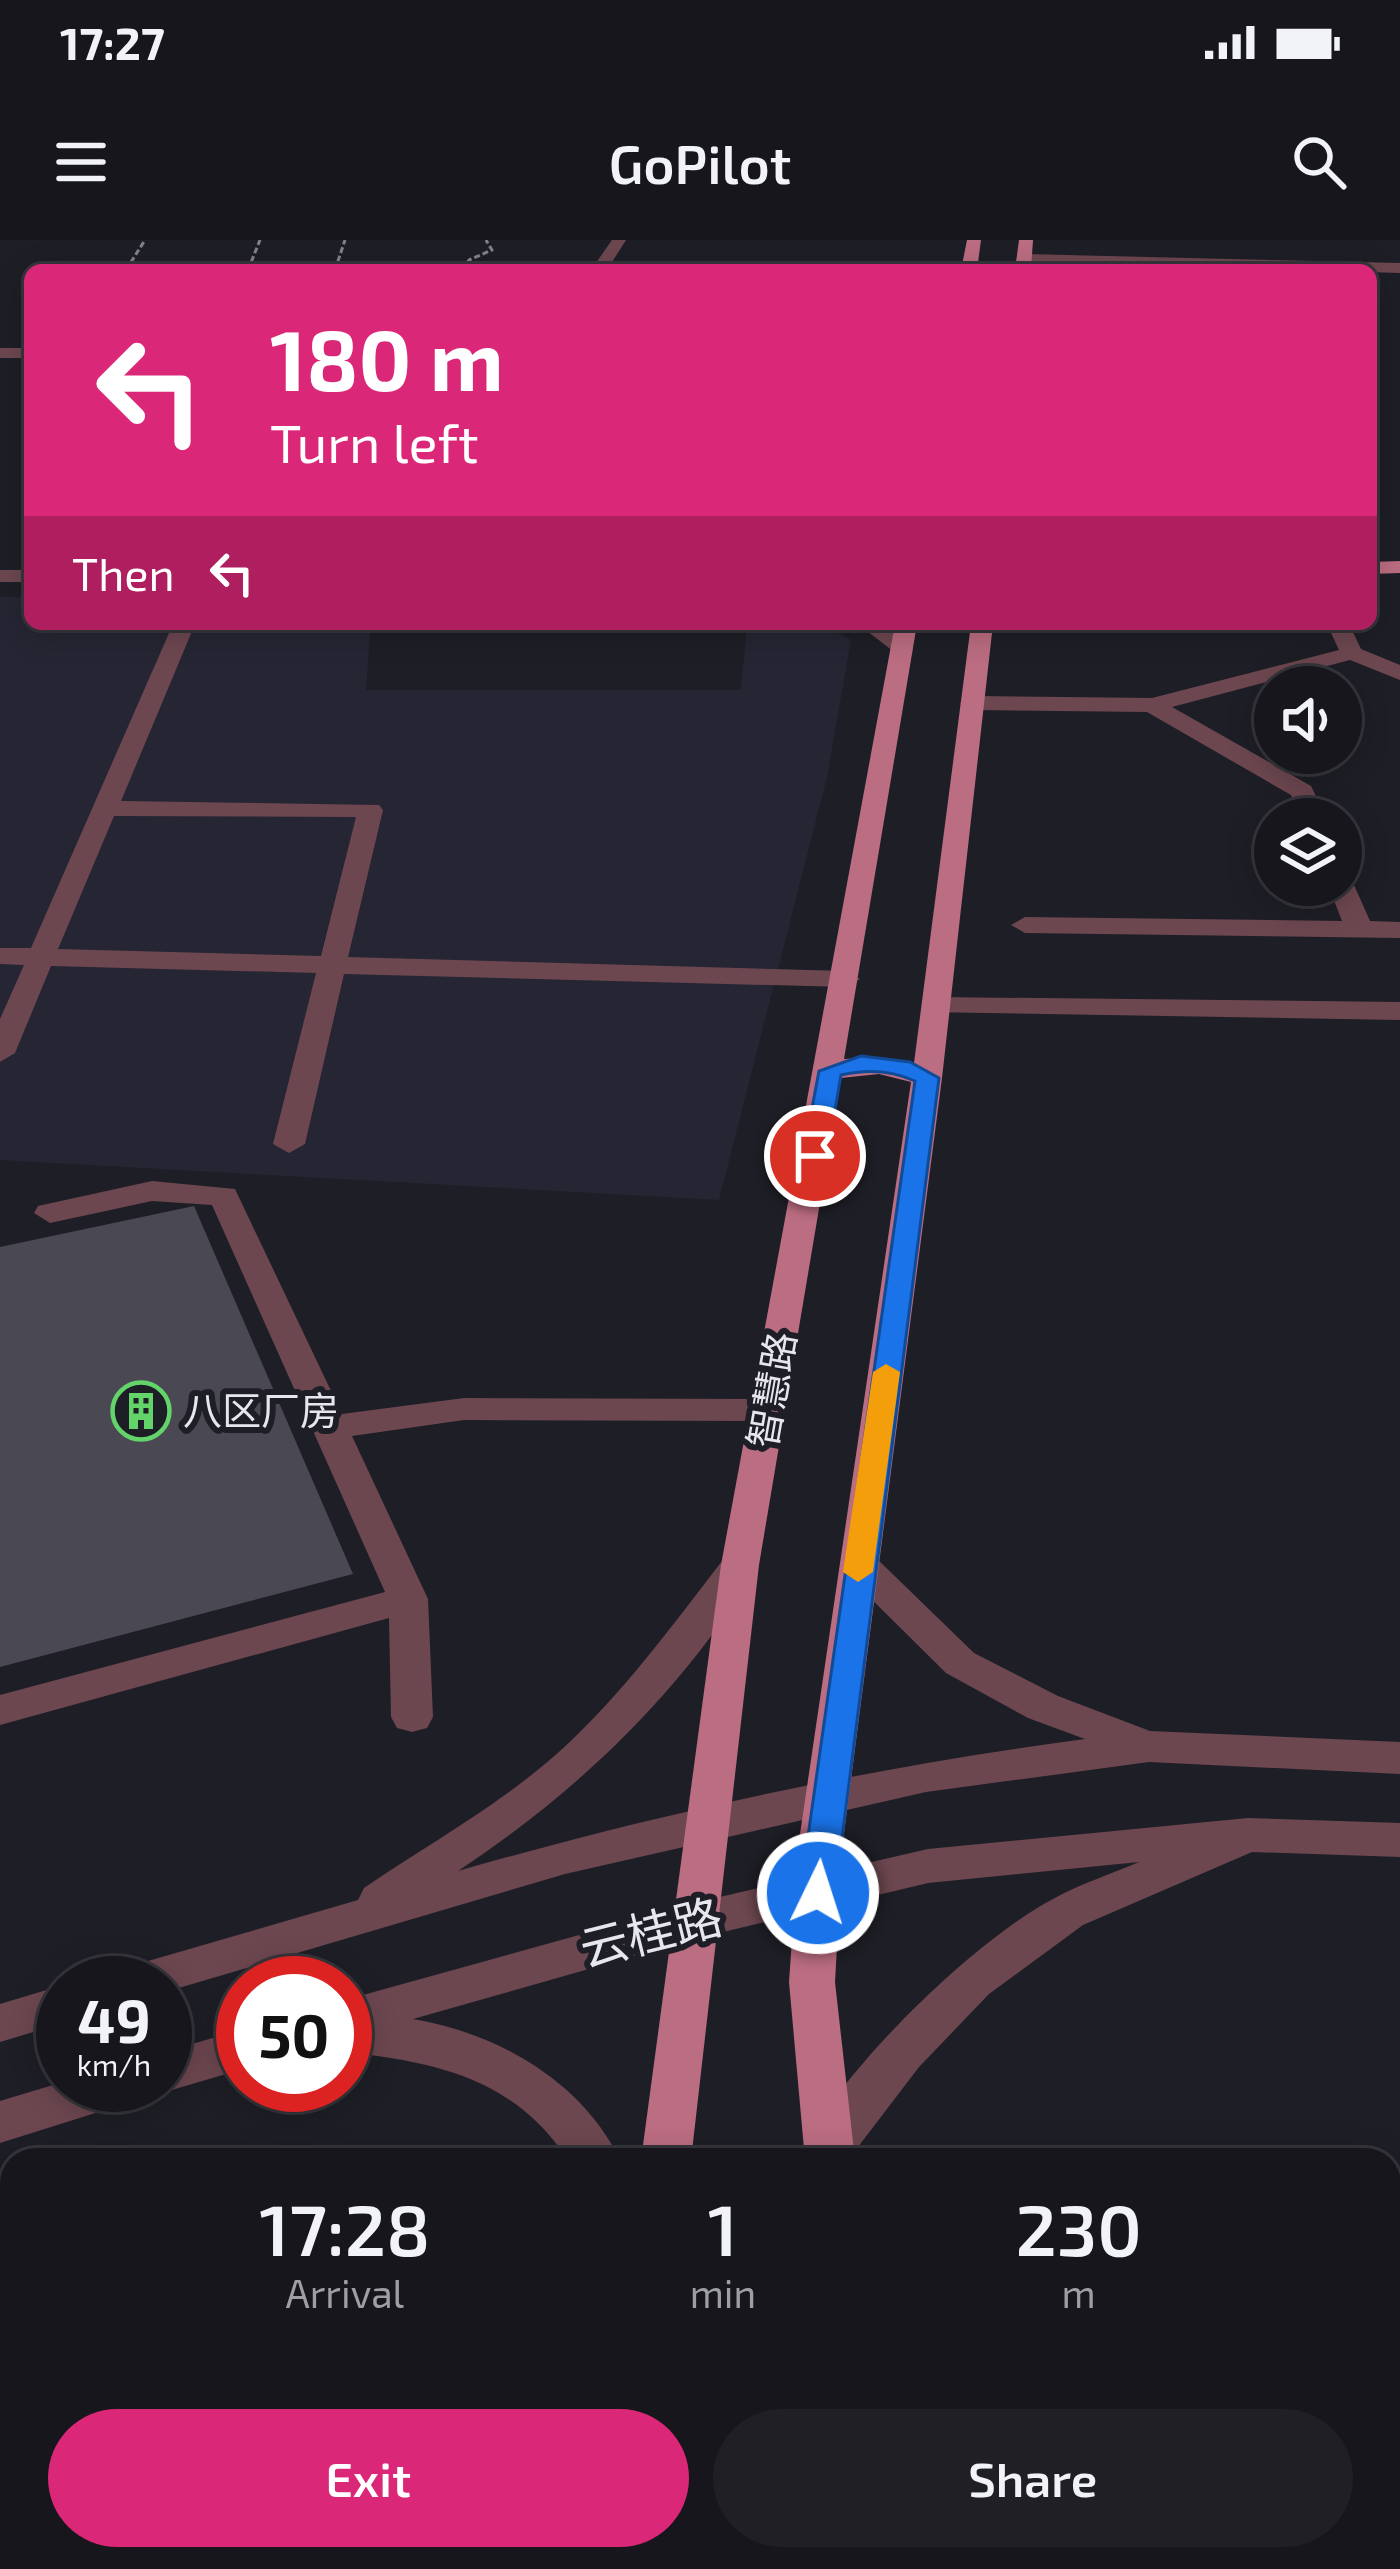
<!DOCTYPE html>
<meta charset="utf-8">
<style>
body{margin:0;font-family:"Exo 2","Noto Sans SC",sans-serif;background:#1f1f25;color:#f1f3f6;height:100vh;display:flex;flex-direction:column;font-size:45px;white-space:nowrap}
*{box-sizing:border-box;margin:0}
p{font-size:39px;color:#9e9fa3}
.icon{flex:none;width:66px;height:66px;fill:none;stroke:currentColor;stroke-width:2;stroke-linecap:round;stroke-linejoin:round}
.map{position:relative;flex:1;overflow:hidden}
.panel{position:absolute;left:0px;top:1908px;width:1401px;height:423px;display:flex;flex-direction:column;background:#16161c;border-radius:36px 36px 0 0;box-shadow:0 6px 30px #0003,0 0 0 3px #35353b}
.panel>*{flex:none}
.banner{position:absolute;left:24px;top:24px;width:1353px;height:366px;border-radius:18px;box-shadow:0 6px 30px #0003,0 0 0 3px #35353b;background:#db2777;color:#fff;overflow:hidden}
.controls{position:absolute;left:1254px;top:426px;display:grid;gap:24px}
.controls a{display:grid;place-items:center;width:108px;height:108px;border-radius:50%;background:#16161c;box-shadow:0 6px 30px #0003,0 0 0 3px #35353b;font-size:60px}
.speed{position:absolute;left:36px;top:1716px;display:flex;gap:24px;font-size:60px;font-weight:700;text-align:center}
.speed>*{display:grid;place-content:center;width:156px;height:156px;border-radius:50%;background:#16161c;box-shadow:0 6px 30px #0003,0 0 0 3px #35353b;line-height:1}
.speed small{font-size:30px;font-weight:400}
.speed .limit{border:18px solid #d22;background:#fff;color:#111}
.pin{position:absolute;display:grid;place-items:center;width:102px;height:102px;color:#fff;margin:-51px;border:6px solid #fff;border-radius:50%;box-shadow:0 3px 12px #0007}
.me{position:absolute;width:132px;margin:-66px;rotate:4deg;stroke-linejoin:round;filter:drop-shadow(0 0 9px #0008)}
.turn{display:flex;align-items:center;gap:42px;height:252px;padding:0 48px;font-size:54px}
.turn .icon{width:156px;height:156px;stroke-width:2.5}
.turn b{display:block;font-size:84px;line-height:102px}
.then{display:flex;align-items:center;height:114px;padding:0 48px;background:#0003;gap:24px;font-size:45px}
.eta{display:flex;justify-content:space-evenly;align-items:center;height:204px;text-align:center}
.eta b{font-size:72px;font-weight:600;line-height:84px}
.action{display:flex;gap:24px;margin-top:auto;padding:24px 48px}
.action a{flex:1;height:138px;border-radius:72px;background:#db2777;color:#fff;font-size:48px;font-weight:600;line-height:138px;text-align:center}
.action a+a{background:#1f1f25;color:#f1f3f6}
.status{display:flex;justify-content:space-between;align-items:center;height:84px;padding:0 60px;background:#16161c;direction:ltr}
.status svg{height:33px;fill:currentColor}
header{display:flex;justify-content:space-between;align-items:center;height:156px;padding:0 48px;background:#16161c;font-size:54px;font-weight:600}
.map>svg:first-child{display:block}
</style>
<div class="status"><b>17:27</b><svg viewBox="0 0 49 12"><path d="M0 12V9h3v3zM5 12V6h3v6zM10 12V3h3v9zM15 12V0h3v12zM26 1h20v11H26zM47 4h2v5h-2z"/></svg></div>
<header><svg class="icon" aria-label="menu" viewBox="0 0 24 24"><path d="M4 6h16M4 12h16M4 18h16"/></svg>GoPilot<svg class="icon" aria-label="search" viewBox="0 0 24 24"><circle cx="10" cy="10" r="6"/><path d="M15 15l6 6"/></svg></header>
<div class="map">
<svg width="1400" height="2329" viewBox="0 0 1400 2329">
<rect width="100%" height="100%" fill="#1e1e26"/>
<path fill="#262533" d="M0 357H30V384H371L366 450H741L747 384H822L851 400 827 537 719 960 0 920Z"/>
<path fill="#4a4953" d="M194 966 353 1334 0 1427V1007Z"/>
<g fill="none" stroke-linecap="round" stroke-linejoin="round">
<g stroke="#828289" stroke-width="3" stroke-dasharray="6 3" stroke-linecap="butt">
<path d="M126 30 145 0"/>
<path d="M248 30 260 0"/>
<path d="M335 30 345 0"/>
<path d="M462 30 469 20 492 10 486 0"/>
</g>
<g fill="#6d4750" fill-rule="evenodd">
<path d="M612 0H626L607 30H591Z"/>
<path d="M1024 14 1400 23V33L1019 22 1016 19Z"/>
<rect x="0" y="108" width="30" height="10"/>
<rect x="0" y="330" width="30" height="12"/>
<path d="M173 384H195L121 561 379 565 383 570 348 717 846 731 860 739 846 747 344 734 305 904 289 913 273 904 316 733 51 726 15 813 0 822V779L24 725 0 724V708H31ZM114 576 356 577 321 716 58 709Z"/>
<path d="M858 384H882L913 411 902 418Z"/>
<path d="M1327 384H1349L1361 409 1400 425V440L1350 420 1172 467 1311 546 1327 579H1301L1291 555 1147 472 972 470 960 463 972 456 1152 458 1339 410Z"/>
<path d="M1341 637 1354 645 1370 681 1400 682V698L1025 693 1011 685 1025 677 1342 681 1328 645H1341Z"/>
<path d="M936 757 1400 762V780L926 772 922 766 926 760Z"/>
<path d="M152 941 235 949 342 1174 464 1158 769 1159 782 1162 787 1170 782 1178 769 1181 464 1180 352 1196 428 1359 433 1477 427 1488 412 1492 397 1488 391 1477 389 1378 0 1485V1455L385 1352 212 965 152 961 50 983 34 973 38 966Z"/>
<path d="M859 1311 873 1315 974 1413 1058 1456 1150 1491 1400 1502V1534L1149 1522 926 1552 565 1634 165 1752V1743H110L117 1730 358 1660 364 1648C430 1603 501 1564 560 1511 623 1454 674 1383 726 1316L740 1312 754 1316 759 1325C682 1452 580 1550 458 1631 663 1572 873 1527 1085 1499L1028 1478 946 1433 845 1333 840 1324 845 1315Z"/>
<path d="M1248 1578 1400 1583V1617L1252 1612 1083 1685 989 1754 919 1827 848 1920H812L805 1906C843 1828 976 1699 1053 1659 1080 1644 1111 1634 1139 1622L928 1643 698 1698 413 1779C497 1793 582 1841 620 1920H568C514 1838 436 1822 345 1812V1760L698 1662 928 1609Z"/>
<path d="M63 1745V1783L0 1802V1764Z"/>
<path d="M243 1789V1829L165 1852 148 1846 165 1845V1812Z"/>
<path d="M63 1842 147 1845 140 1859 0 1903V1861Z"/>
</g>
<g fill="#bb6d81" fill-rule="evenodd">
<path d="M967 0H981L977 30H961Z"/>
<path d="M1019 0H1033L1031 30H1015Z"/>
<path d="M1400 321V333L1371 334V322Z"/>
<path d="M895 384H917L844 819 879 817 914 823 971 384H993L942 838 843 1601 835 1742 855 1920H805L789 1742 799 1601 911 842 879 834 841 838 759 1325 691 1920H641L721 1325Z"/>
<path d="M604 2319H660V2329H602Z"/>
<path d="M802 2319H858L859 2329H801Z"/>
</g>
</g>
<path fill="#1a73e8" stroke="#114b97" stroke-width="3" d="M861 816 910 822 939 838 835 1653 830 1662 818 1666 805 1662 800 1653 915 841C891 830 867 829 841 835L827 916 815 923 806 921 803 916 819 831Z"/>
<path fill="#f59e0b" d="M886 1124 900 1132 873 1332 858 1342 843 1332 873 1132Z"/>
<defs>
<symbol id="building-ring" viewBox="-11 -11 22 22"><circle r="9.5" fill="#1e1e26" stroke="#62d469" stroke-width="1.5"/><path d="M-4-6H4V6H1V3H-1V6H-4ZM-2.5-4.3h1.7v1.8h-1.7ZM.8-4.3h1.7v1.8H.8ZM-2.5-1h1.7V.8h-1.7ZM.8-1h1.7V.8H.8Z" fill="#62d469"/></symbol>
</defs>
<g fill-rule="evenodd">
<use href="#building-ring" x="108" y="1138" width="66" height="66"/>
</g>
<g text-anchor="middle" stroke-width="12" stroke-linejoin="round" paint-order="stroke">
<g font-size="39" fill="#e6e6ec" stroke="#1e1e26">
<text transform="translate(772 1150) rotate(-80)" y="14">智慧路</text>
</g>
<g font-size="39" fill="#e6e6ec" stroke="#1e1e26" text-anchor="start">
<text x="183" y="1185">八区厂房</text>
</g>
<g font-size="48" fill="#e6e6ec" stroke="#1e1e26">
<text transform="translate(651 1693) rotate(-14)" y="17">云桂路</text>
</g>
</g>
</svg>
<div class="controls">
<a><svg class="icon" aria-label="sound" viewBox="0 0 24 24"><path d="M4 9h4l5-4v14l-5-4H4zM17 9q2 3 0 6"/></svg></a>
<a><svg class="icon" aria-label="layers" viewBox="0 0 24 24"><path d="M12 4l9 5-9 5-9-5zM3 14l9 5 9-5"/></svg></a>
</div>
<div class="speed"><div>49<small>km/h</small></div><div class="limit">50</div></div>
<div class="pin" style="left:815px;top:916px;background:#d93025"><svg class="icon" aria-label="arrive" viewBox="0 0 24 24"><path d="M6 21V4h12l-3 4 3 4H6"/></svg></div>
<svg class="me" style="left:818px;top:1653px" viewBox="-20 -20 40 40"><circle r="17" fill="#1a73e8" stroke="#fff" stroke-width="3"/><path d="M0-11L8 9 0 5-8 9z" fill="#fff"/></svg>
<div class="banner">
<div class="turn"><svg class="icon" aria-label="left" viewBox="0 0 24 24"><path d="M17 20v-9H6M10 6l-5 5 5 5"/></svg><div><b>180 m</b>Turn left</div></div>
<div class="then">Then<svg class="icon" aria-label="left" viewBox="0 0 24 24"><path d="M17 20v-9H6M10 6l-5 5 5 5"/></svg></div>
</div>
<section class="panel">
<div class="eta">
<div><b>17:28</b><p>Arrival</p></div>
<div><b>1</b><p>min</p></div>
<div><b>230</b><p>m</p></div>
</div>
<div class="action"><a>Exit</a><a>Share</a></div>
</section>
</div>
